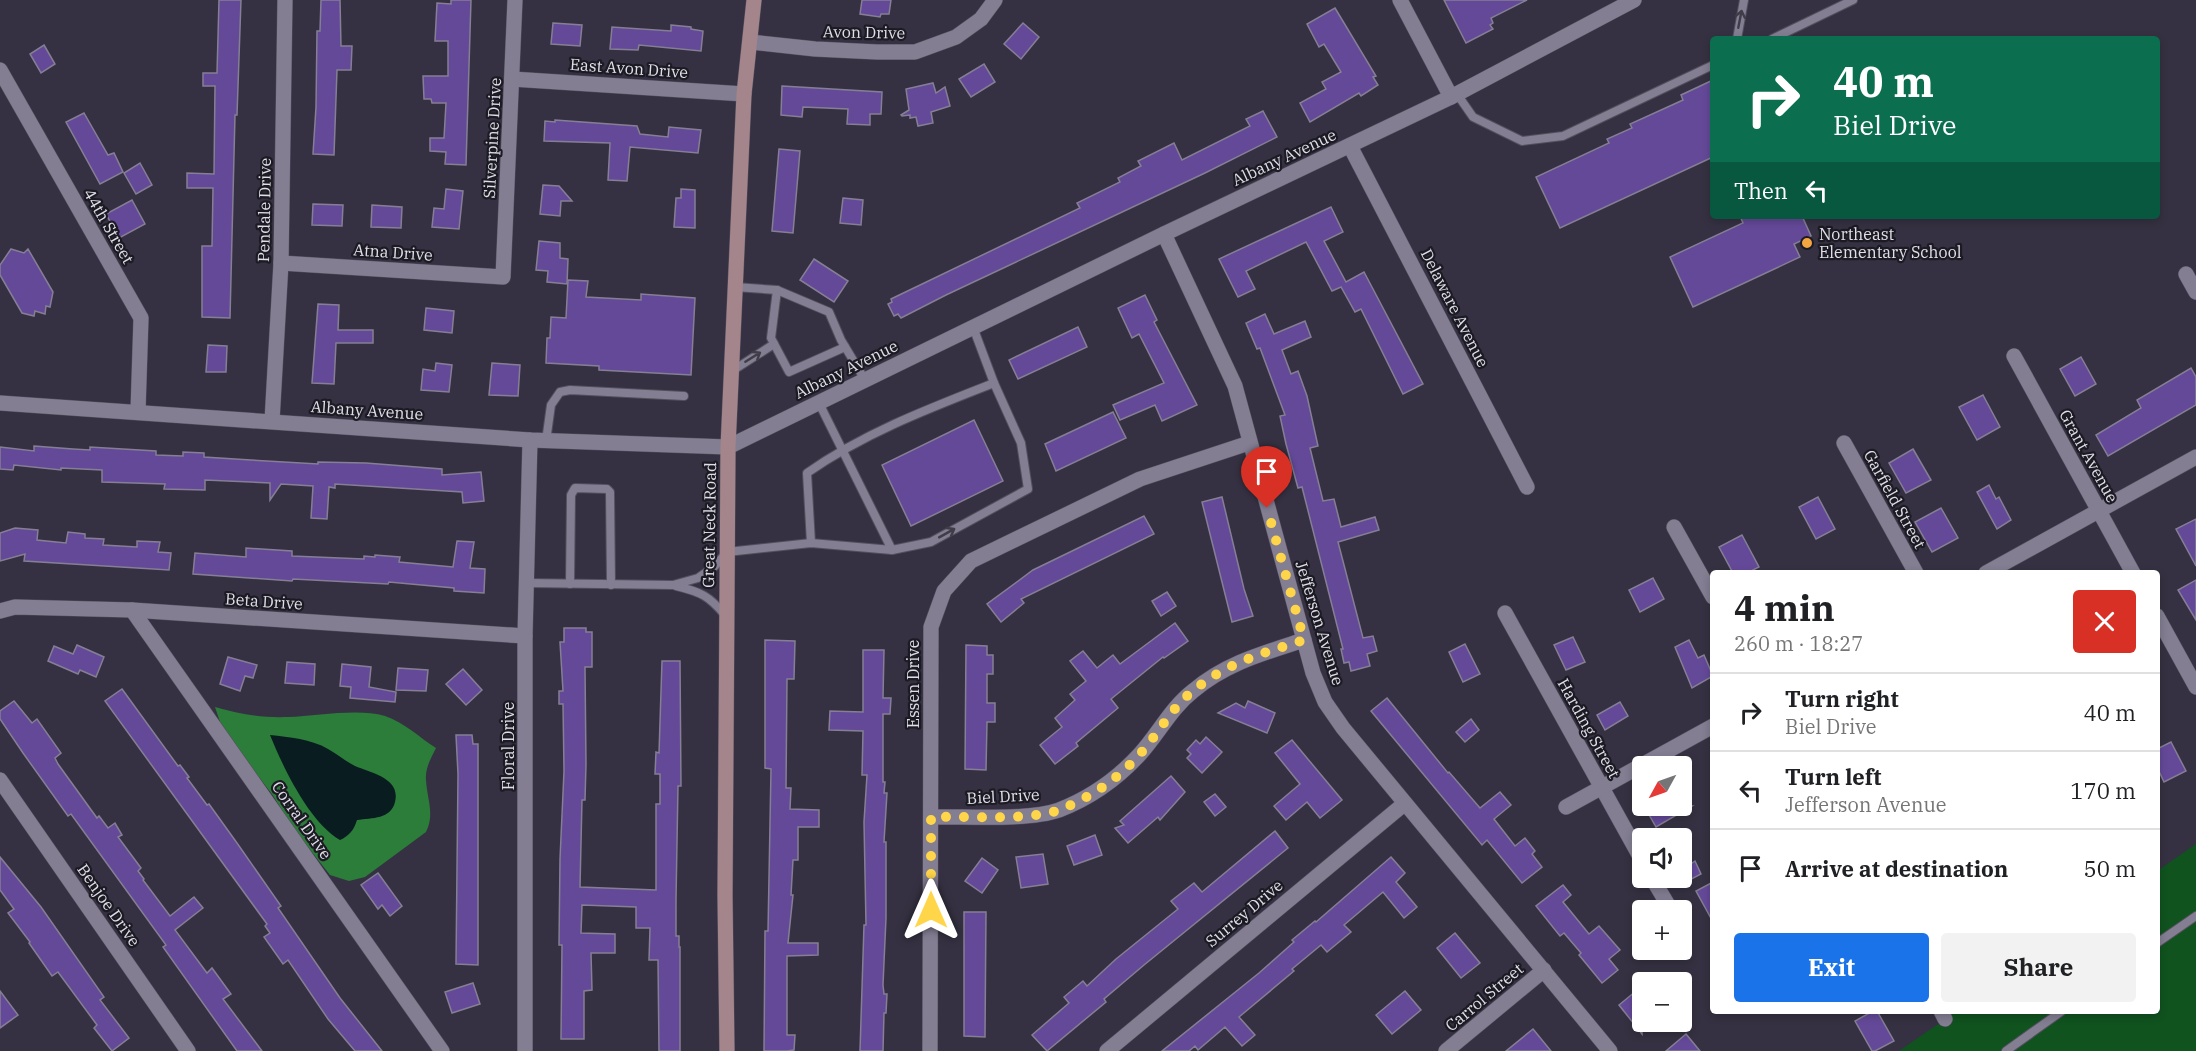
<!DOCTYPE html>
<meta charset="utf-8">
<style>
body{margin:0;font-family:"IBM Plex Serif",serif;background:#f2f2f2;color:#202124;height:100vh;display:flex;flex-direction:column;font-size:22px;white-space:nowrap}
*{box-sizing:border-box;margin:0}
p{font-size:20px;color:#757577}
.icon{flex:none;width:33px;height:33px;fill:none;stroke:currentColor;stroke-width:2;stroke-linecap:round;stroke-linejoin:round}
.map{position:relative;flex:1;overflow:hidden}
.panel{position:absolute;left:1710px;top:570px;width:450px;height:444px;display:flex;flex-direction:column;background:#fff;border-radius:6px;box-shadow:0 3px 9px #0003}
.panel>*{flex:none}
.top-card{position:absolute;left:1710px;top:36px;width:450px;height:183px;border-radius:6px;box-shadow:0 3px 9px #0003;background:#0b6e4f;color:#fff;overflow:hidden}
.needle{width:39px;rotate:230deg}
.buttons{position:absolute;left:1632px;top:756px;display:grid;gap:12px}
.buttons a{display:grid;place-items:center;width:60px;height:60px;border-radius:6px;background:#fff;box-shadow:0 3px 9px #0003;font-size:30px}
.pin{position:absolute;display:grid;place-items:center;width:51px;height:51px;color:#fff;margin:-62px -26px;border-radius:50% 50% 50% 0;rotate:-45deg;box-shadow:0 0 6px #0007}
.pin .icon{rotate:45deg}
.me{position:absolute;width:66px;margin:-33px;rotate:0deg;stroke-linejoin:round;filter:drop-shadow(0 0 4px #0008)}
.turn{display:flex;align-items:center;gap:21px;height:126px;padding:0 24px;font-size:27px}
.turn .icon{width:78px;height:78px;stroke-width:2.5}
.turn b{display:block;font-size:42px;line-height:51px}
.then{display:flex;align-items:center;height:57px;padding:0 24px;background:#0003;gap:12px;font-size:22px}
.round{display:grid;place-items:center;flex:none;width:63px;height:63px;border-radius:6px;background:#f2f2f2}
.head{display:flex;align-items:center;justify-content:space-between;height:102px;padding:0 24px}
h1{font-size:36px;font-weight:700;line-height:45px}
.primary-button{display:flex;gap:12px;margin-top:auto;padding:12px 24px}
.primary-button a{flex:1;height:69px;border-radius:6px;background:#1a73e8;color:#fff;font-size:24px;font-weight:700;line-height:69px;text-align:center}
.primary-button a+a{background:#f2f2f2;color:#202124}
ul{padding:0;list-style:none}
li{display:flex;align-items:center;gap:18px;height:78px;padding:0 24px;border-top:2px solid #e0e0e0}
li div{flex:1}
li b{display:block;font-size:22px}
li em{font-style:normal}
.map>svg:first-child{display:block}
</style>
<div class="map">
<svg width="2196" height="1051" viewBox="0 0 2196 1051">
<rect width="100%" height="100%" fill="#353142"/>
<path fill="#10531f" d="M2196 844V1051H1899L1957 1011H2157V871Z"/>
<path fill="#2c7c3a" d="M215 707C239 714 262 718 288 717 317 716 358 708 385 716 404 722 420 738 436 748 431 758 425 768 426 780 427 799 435 814 426 832L365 877 349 881 330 875 292 827 274 797 222 728Z"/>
<path fill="#091c1f" d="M270 735C289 737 311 739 328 749 337 754 345 761 355 766 371 773 401 778 395 802 391 819 372 818 357 820 354 830 349 836 340 840 309 822 283 767 270 735Z"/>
<g fill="#644999" stroke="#847f94" stroke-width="1.5">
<path d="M219 0H241L237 115H235L230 318 202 317V246H212L213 188H187V173L214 174 215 86H203V73H217Z"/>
<path d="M321 0H340L341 46H352L351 70H337L334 155 313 154 316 107 317 31H320Z"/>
<path d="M451 0H471L466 165 445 164 446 152 430 151V138H444L446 103H432L431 99H424L423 76H448V41H435L437 3 451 4Z"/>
<path d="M862 0H891L889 14H881L880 17 860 14Z"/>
<path d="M1444 0H1527L1491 18 1493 23 1490 25 1493 29 1466 43Z"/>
<path d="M1335 8 1376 76 1373 77 1378 85 1361 96 1359 93 1310 122 1300 103 1326 89 1322 82 1341 72 1324 44 1319 47 1307 24Z"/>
<path d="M553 23 582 25 580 46 551 44Z"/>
<path d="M1023 23 1039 37 1021 59 1004 44Z"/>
<path d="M671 25 691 27V29L703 31 701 51 639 45 638 50 610 49 612 27 671 31Z"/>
<path d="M44 45 55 64 41 73 30 54Z"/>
<path d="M984 64 995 82 971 97 959 79Z"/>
<path d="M1713 80V157L1560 228 1536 177 1609 143 1607 139 1632 128 1630 124 1683 100 1681 95Z"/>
<path d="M933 83 936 93 945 87 950 106 931 112 933 123 918 126 916 117 910 118V115L902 116 901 115 909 110 906 89Z"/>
<path d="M782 86 882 92 881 114H870V125L847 124 848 109 803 107 802 117 781 115Z"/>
<path d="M1263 111 1277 137 1205 173 946 295 901 318 898 314 894 316 888 304 892 302 891 299 1080 208 1077 203 1120 182 1118 178 1141 166 1138 161 1174 143 1182 160 1250 126 1246 119Z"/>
<path d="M84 113 108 155 114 153 123 172 100 184 66 122Z"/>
<path d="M555 120 637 126 640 134 668 137 669 127 701 130 698 153 630 147 627 181 608 180 610 143 544 141 545 121 555 122Z"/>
<path d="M779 149 800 151 793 233 772 231Z"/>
<path d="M140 163 152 185 136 194 124 173Z"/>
<path d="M543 185 559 186 572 201H561L560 216 540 214Z"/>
<path d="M446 189 463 191 459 229 432 227 434 208 444 209Z"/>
<path d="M681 189 695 190V228L674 227 676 198H681Z"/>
<path d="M843 198 863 200 861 225 840 223Z"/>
<path d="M132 200 145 224 119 238 106 214Z"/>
<path d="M313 204 343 205 342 226 312 225Z"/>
<path d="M372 205 402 207 401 228 371 227Z"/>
<path d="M1331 207 1343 232 1324 241 1346 282 1364 272 1423 384 1403 394 1361 309 1355 312 1341 287 1332 291 1306 242 1246 271 1255 289 1238 297 1219 259Z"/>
<path d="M1740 216H1802L1811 236 1794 244 1800 257 1693 307 1670 257 1743 223Z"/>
<path d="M539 241 560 243V258L568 259 567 284 547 282 548 271 536 270Z"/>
<path d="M11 249 24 253 28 249 53 292 50 307 46 306 45 314 35 311 34 316 22 313 0 275V265Z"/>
<path d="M814 259 848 281 834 302 800 280Z"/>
<path d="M568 280 588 281 586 297 641 300V294L695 298 691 375 599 370V366L546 363 547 338H550L551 317 566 318Z"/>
<path d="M1145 295 1157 320 1154 322 1197 405 1162 421 1155 405 1120 420 1113 405 1164 383 1139 334 1132 338 1118 308Z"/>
<path d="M318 304 339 305 338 330H373V343H336L334 384 312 383Z"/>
<path d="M426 308 454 311 452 333 424 330Z"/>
<path d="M1265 314 1274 334 1305 321 1311 337 1282 350 1291 374 1298 371 1307 396 1318 446 1310 448 1323 501 1334 499 1341 527 1375 517 1379 530 1338 542 1363 638 1373 636 1377 651 1367 654 1370 666 1351 671 1349 662 1344 663 1341 649H1343L1302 487 1298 488 1286 444 1280 416 1285 415 1260 348 1257 349 1246 323Z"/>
<path d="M1078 327 1087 347 1018 379 1009 360Z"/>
<path d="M208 345 227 346 226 372H206Z"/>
<path d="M2081 357 2096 384 2075 396 2060 369Z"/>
<path d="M436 363 452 365 449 392 421 390 423 369 435 371Z"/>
<path d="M492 363 520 365 518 396 489 395Z"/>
<path d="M2191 368 2196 377V405L2108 456 2096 435 2141 408 2137 400Z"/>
<path d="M1983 395 2000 427 1977 440 1959 407Z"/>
<path d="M1113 412 1126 438 1056 471 1045 444Z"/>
<path d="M974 420 1003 481 911 526 882 465Z"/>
<path d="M34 446 73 449 90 450V447L156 451V455L183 456V452L204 453V457L251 460 318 464V462L366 463 442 469V475L481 472 484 501 463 503 462 492 335 484V488L329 487 327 519 311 518 313 486 281 484 270 500V483L205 480V490L164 489 165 484 102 482V470L61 468V470L14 465 13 470 0 469V447L34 451Z"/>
<path d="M1913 449 1931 480 1906 493 1889 463Z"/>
<path d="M1989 485 1996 499 1999 497 2011 520 1997 529 1977 492Z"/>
<path d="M1222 497 1244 589 1253 616 1232 622 1202 502Z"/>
<path d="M1818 497 1835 529 1816 539 1799 507Z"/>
<path d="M1941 508 1958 538 1932 552 1915 522Z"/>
<path d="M1144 516 1154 534 1021 599 1024 603 1001 622 987 604 1033 570Z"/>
<path d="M2196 519V566L2176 529Z"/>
<path d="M15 528 38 530 37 540 66 543 68 532 85 534V538L104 539 103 545 137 547V541L160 542 158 552 171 553 169 570 24 561 25 554 0 561V533Z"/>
<path d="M1742 535 1759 567 1747 573H1733L1719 547Z"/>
<path d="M457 541 474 542 470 568 485 569 484 593 454 591V588L389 582 388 584 293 579 292 581 193 574 195 553 246 557V548L292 551V556L364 559V556L375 557V555L400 557 399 562 453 567Z"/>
<path d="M1653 578 1664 599 1640 612 1629 590Z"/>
<path d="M2196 580V620L2178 590Z"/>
<path d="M1167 592 1176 606 1161 616 1152 601Z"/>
<path d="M1175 623 1188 641 1164 658 1163 657 1111 699 1118 708 1076 743 1078 746 1055 764 1040 745 1062 727 1055 718 1075 700 1070 694 1086 681 1070 661 1083 651 1097 668 1113 655 1120 664Z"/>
<path d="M564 628H586V632H592V667H585L586 764 585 800H582L580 887 656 890V804H660V774H655L656 752 659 753 662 661H680L681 786H678L676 900V936H679V947H680V1051H659L658 960H649L650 928H636V907L582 905 581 933 615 934V953H591L592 990 584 991V1039H561L562 945H559L560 859 564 771 563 704H559V691H563L560 642H564Z"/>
<path d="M1573 637 1585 662 1566 670 1554 645Z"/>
<path d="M765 640 795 641 794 679H787L786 788H791L790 809 819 810V827H798V860H793L791 895H793L788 943H818V955L787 956V1035H795L794 1050 787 1051H764L765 931H768L771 769 765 768Z"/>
<path d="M1689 640 1698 658 1704 655 1713 676 1692 688 1675 647Z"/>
<path d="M1465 644 1480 674 1463 682 1449 652Z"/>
<path d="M77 645 104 657 96 677 80 670 78 674 48 661 54 646 73 654Z"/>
<path d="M966 645 987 646V655H993V674H987V703H995V722H987L986 770 965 769Z"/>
<path d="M863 650H884L883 698H891L890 714H883V782H885L884 793H887L884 842H886V918L883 985 884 994H887L886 1013H884L883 1051H860L864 925H866L864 822 867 775H862L863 731 829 730 830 711 863 712Z"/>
<path d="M228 657 257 665 253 678 245 676 240 691 220 684Z"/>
<path d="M287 662 315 664 314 685 285 683Z"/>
<path d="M342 664 371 667 369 687 396 692 395 702 350 698 351 687 340 686Z"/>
<path d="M398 668 428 670 426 691 396 690Z"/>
<path d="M463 669 482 690 466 705 446 684Z"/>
<path d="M122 689 178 766 180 765 189 777 187 778 207 805 209 804 237 843 281 906 278 908 340 998 382 1051H355L328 1019 288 960 283 964 264 937 270 933 265 926 267 924 105 701Z"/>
<path d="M1387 698 1448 773 1449 772 1480 808 1500 792 1511 805 1494 819 1515 846 1525 838 1535 851 1532 854 1542 867 1522 883 1487 840 1482 845 1371 711Z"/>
<path d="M14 701 32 723 37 719 61 753 55 758 58 764 97 818 99 816 108 828 115 823 122 835 118 837 141 868 138 871 144 879 143 880 170 916 194 897 203 908 175 930 207 973 212 968 231 994 223 999 262 1051H237L163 947 166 945 71 814 68 816 23 753 0 719V711Z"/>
<path d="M1248 701 1275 713 1267 733 1218 713 1236 703 1245 708Z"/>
<path d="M1620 702 1628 716 1605 730 1597 715Z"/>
<path d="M1471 719 1479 730 1465 742 1456 732Z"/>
<path d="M456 735H472L473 744H478V965L456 964 458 774Z"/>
<path d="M1206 737 1222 752 1202 773 1187 758 1191 754 1187 750 1196 740 1200 744Z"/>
<path d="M1292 740 1342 800 1320 818 1307 802 1286 820 1274 806 1300 784 1275 753Z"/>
<path d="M2171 742 2186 771 2164 782 2157 767V749Z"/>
<path d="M1171 776 1185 792 1160 820 1158 817 1128 843 1115 828 1124 825 1120 821Z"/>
<path d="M1215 794 1226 807 1215 816 1204 802Z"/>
<path d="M1644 806H1692L1656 827Z"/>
<path d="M1275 831 1288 848 1144 965 1104 999 1106 1002 1047 1051 1032 1035 1069 1003 1064 997 1083 981 1087 986 1116 959 1178 909 1171 901 1194 883 1202 892Z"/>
<path d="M1095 835 1102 855 1074 865 1067 846Z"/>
<path d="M1682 844 1692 863 1695 861 1701 874 1682 884Z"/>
<path d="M1043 854 1048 884 1021 888 1016 857Z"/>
<path d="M0 857 41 907 104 997 100 1000 129 1038 112 1051 94 1028 97 1025 58 972 52 976 29 943 30 942 8 913 14 909 0 890Z"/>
<path d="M1391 857 1405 873 1396 882 1417 907 1404 918 1383 892 1344 925 1351 932 1327 952 1321 945 1292 969 1294 971 1239 1017 1255 1035 1242 1046 1225 1027 1198 1050 1195 1046 1189 1051H1162L1259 973 1294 942 1292 940 1315 921 1316 922Z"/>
<path d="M982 858 998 870 982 893 965 881Z"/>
<path d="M378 873 402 906 390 916 382 905 378 909 361 885Z"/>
<path d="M1713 882V922L1696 891Z"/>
<path d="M1563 885 1571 895 1563 902 1589 934 1599 926 1620 950 1609 959 1618 970 1602 983 1579 955 1581 953 1564 933 1560 936 1536 906Z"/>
<path d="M964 912H986L985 1037 964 1036Z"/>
<path d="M1455 933 1480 963 1461 978 1437 948Z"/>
<path d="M473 983 480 1004 452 1013 445 992Z"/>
<path d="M1642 986V1034L1619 1005Z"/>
<path d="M0 991 18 1015 0 1028Z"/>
<path d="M1405 991 1421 1010 1392 1034 1376 1015Z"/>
<path d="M1873 1011H1877L1894 1041 1875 1051H1872L1855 1021Z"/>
<path d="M1533 1029 1551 1051H1506Z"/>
<path d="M1686 1034 1700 1051H1666Z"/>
</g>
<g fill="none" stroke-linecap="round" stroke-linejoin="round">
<defs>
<g id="service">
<path d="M1737 39 1744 0"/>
<path d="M1772 39 1853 0"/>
<path d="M1457 94 1473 117 1522 141 1563 136 1713 65"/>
<path d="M735 287 777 290 829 312 841 340 865 380"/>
<path d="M777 290 771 338 789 372 845 347"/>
<path d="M732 371 774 344"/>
<path d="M819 403 892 550"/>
<path d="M546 441 551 405 560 392 570 390 684 396"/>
<path d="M811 543 807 473C864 433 930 408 994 383L973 327"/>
<path d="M527 583 673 585 698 578 715 566 727 552 811 543 892 550 931 542 1028 489 1021 443 994 383"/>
<path d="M570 584 571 495 575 488 607 489 610 492 611 585"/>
<path d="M676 586C701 592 709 596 725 615"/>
<path d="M2157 943 2196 916"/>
<path d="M2006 1051 2062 1011"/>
</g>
<g id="minor">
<path d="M1400 0 1451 97"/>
<path d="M751 42 815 49 877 52H915L956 37 981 19 995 0"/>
<path d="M0 70 141 318 138 411"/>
<path d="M512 79 744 94"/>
<path d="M1350 146 1527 487"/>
<path d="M1164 234 1235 386 1313 673 1325 702 1343 728 1610 1051"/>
<path d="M281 263 503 277 515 0"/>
<path d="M2186 274 2196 292"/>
<path d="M2014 356 2133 573"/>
<path d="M272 421 281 263 285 0"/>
<path d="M1844 443 1916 573"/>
<path d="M1674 527 1713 597"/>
<path d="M1986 573 2196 457"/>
<path d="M132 610 442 1051"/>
<path d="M0 611 15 607 132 610 525 636"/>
<path d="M1505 613 1642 860"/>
<path d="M2157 616 2196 687"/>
<path d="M0 780 188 1051"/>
<path d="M1566 807 1713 726"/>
<path d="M931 817C965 816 1028 821 1059 810 1090 798 1118 778 1140 754 1159 733 1171 708 1193 691 1226 663 1264 653 1304 640"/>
<path d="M1652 878 1671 910"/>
<path d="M1941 1011 1945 1019"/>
<path d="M525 1051V636L530 440"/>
<path d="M930 1051 931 627 944 591 971 561 1140 479 1249 443"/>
<path d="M1107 1051 1404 804"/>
<path d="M1446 1051 1544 970"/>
</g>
<path id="tertiary" d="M0 403 530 440 728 447 1164 234 1451 97 1634 0"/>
<path id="secondary" d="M727 1051 725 895 728 447 744 94 754 0"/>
</defs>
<use href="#service" stroke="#544f5e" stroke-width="10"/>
<use href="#minor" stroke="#544f5e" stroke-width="16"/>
<use href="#tertiary" stroke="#544f5e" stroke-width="16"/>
<use href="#secondary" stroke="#544f5e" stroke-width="16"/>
<use href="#service" stroke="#837e92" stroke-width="8"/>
<use href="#minor" stroke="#837e92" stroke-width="15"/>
<use href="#tertiary" stroke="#837e92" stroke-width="15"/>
<use href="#secondary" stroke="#a4858b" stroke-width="15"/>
</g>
<defs><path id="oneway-shaft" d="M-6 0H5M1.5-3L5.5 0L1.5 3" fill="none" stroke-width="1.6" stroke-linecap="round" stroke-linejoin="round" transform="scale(1.5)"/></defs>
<g stroke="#403d49">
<use href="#oneway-shaft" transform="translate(1740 19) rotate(-79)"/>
<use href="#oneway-shaft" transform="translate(753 357) rotate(-32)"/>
<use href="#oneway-shaft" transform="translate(947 533) rotate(-29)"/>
</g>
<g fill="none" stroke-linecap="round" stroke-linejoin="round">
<path stroke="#ffd54a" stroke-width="10" stroke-dasharray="0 18" d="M931 910V817C965 816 1029 821 1059 810 1090 798 1118 779 1140 754 1159 733 1171 708 1193 691 1226 663 1264 653 1304 640L1267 508"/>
</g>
<circle fill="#f2a541" stroke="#1c1a22" stroke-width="2" cx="1807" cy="243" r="6"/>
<g text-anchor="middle" stroke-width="4.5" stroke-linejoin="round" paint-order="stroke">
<g font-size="16" fill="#e0dee9" stroke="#1c1a22">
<text transform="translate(864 32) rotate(1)" y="6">Avon Drive</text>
<text transform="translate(629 68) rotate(4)" y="6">East Avon Drive</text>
<text transform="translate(492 138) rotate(-87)" y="6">Silverpine Drive</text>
<text transform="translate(1284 157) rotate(-25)" y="6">Albany Avenue</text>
<text transform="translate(264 210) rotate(-89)" y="6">Pendale Drive</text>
<text transform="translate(109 226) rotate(60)" y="6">44th Street</text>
<text transform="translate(393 252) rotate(4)" y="6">Atna Drive</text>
<text transform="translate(1455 308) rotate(63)" y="6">Delaware Avenue</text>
<text transform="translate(846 369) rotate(-26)" y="6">Albany Avenue</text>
<text transform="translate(367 410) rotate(4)" y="6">Albany Avenue</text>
<text transform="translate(2089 456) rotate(61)" y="6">Grant Avenue</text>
<text transform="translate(1895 499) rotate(61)" y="6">Garfield Street</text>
<text transform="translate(709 525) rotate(-89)" y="6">Great Neck Road</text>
<text transform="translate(264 601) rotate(4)" y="6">Beta Drive</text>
<text transform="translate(1320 623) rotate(73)" y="6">Jefferson Avenue</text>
<text transform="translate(913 684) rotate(-90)" y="6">Essen Drive</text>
<text transform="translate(1589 728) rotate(61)" y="6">Harding Street</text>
<text transform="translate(508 746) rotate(-90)" y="6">Floral Drive</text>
<text transform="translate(1003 796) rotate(-3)" y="6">Biel Drive</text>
<text transform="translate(302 820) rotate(55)" y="6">Corral Drive</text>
<text transform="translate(109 905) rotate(55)" y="6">Benjoe Drive</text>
<text transform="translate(1244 913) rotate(-40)" y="6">Surrey Drive</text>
<text transform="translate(1484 997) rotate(-40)" y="6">Carrol Street</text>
</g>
<g font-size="16" fill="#e0dee9" stroke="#1c1a22" text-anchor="start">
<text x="1819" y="240">Northeast<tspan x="1819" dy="18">Elementary School</tspan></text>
</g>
</g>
</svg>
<div class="buttons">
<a><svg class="needle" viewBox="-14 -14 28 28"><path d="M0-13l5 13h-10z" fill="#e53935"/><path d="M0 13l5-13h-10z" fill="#757577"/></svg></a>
<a><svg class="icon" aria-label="sound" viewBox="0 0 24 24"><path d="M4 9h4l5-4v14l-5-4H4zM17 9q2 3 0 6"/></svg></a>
<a>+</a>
<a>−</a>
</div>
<div class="pin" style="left:1267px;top:508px;background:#d93025"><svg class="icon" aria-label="arrive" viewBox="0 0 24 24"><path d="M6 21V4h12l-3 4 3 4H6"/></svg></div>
<svg class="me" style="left:931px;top:910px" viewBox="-20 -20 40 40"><path d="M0-17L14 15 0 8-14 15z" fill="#ffd54a" stroke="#fff" stroke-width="4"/></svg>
<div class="top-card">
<div class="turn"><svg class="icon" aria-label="right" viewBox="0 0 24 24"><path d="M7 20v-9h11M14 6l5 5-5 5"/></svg><div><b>40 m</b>Biel Drive</div></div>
<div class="then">Then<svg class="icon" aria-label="left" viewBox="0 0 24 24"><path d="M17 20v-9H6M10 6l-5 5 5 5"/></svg></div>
</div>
<section class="panel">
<div class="head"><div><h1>4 min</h1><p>260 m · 18:27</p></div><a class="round" style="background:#d93025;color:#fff"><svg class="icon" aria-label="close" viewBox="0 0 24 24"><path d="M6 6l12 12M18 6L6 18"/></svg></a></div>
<ul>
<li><svg class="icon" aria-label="right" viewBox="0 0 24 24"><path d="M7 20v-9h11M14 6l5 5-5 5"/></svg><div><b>Turn right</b><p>Biel Drive</p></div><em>40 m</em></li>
<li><svg class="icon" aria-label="left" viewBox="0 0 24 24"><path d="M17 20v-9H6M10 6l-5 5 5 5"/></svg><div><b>Turn left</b><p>Jefferson Avenue</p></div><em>170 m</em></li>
<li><svg class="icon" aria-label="arrive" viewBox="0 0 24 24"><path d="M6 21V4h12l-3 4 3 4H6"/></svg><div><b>Arrive at destination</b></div><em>50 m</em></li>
</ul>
<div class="primary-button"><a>Exit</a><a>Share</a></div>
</section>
</div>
